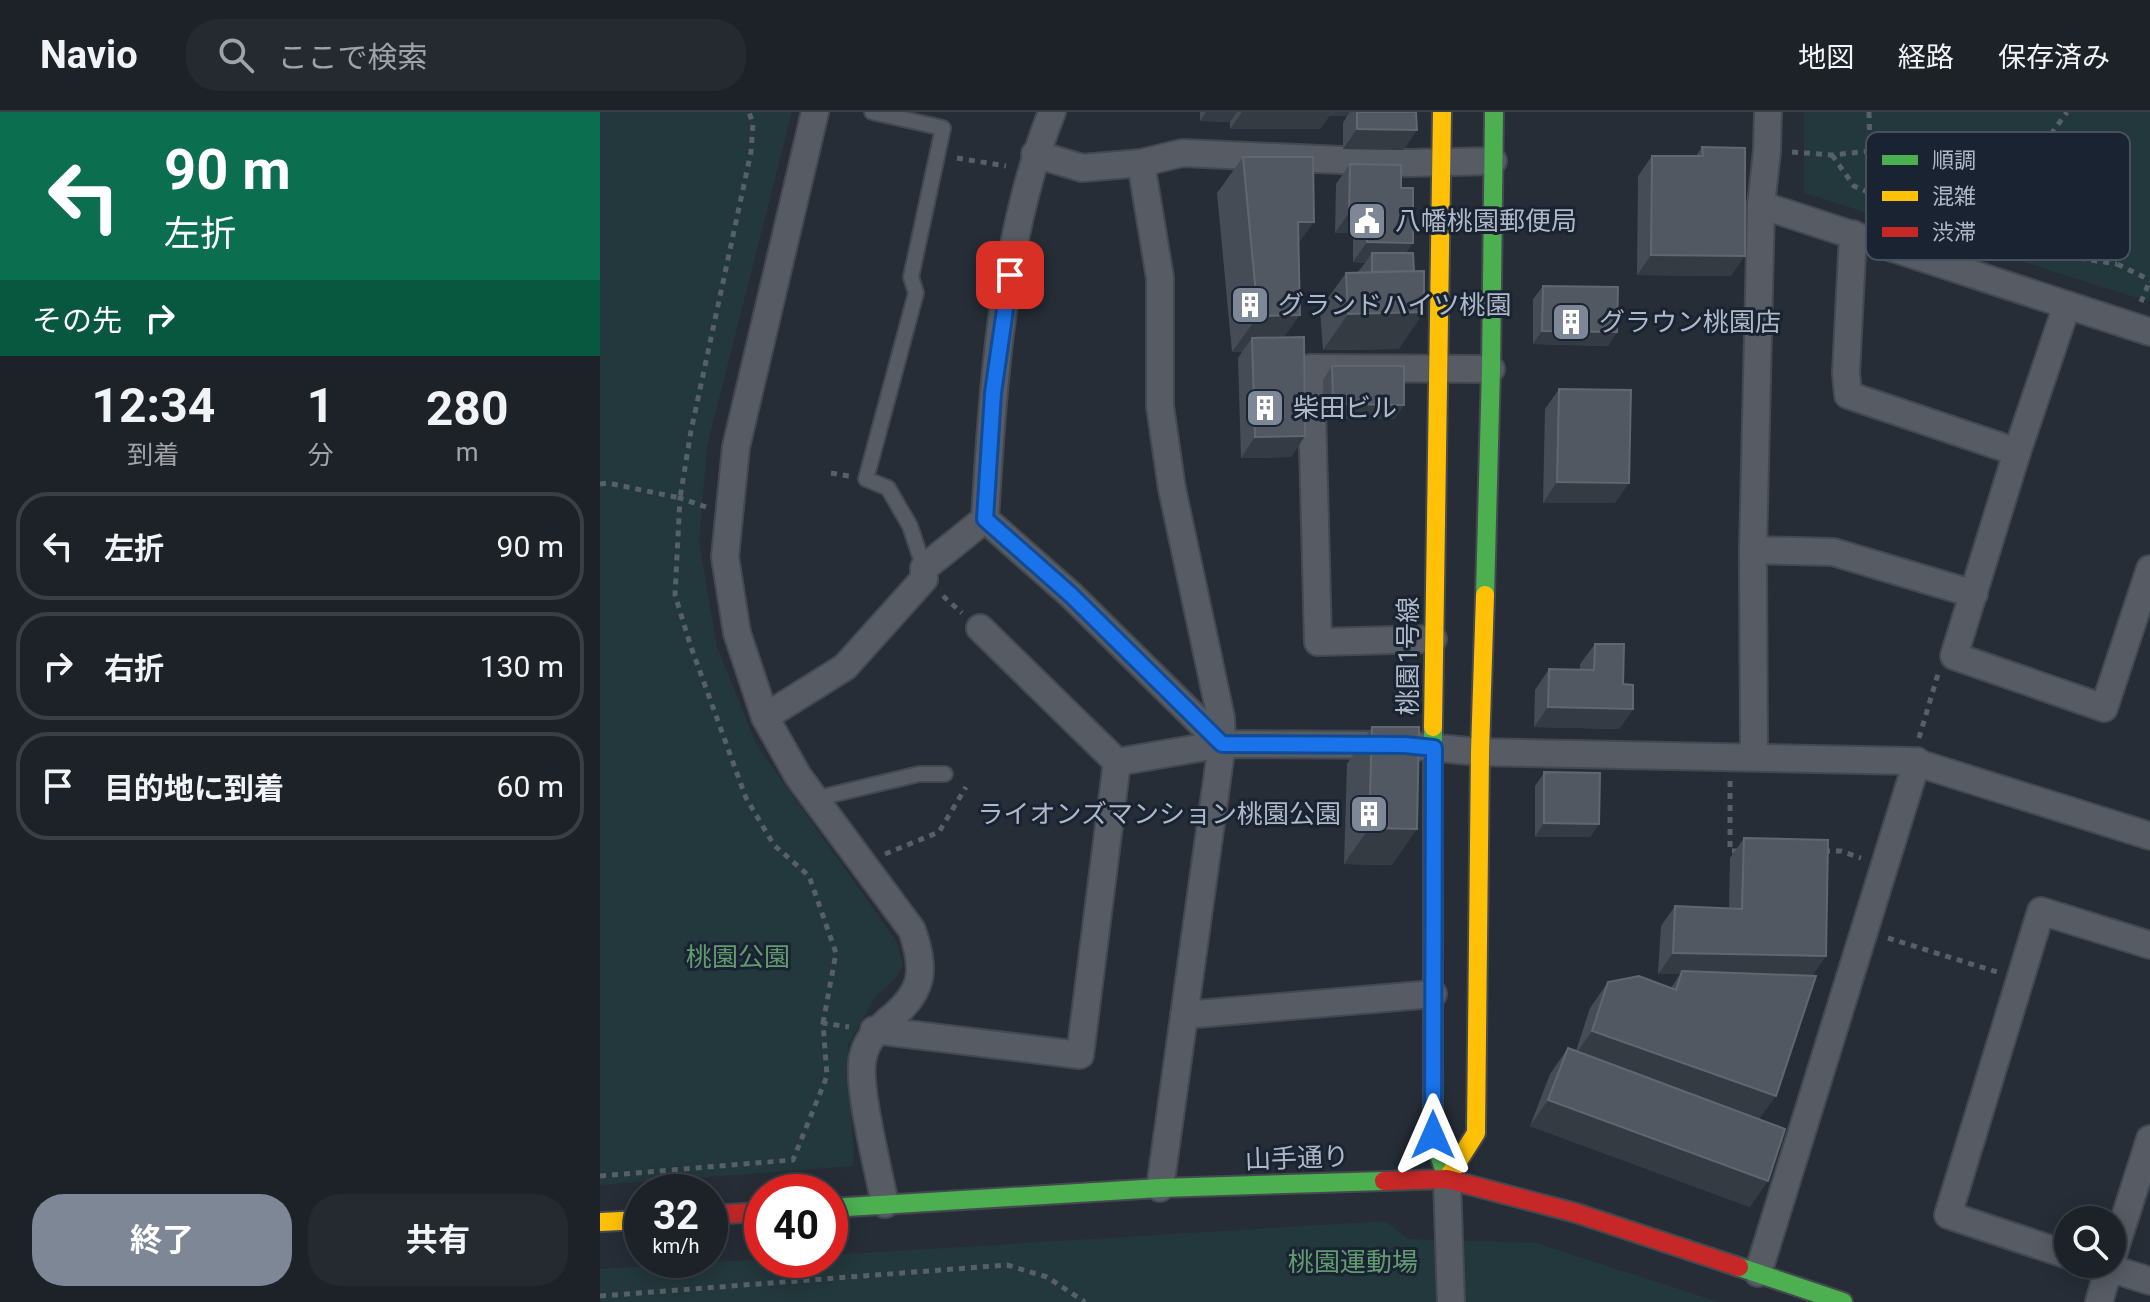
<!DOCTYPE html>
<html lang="ja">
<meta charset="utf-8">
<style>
body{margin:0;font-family:Roboto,"Noto Sans JP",sans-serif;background:#252a30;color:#f1f3f6;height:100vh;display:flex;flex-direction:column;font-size:30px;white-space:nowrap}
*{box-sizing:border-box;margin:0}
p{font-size:26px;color:#a0a4a8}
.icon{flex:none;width:44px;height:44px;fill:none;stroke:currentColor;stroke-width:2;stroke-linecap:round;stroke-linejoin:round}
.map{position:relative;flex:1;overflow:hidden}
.panel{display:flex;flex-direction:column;background:#1c2228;width:600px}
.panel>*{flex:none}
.banner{background:#0b6e4f;color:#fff;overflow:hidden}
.buttons{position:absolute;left:1454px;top:1094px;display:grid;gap:16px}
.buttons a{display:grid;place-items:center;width:72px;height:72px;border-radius:50%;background:#1c2228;box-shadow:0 4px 20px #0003,0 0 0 2px #3a3f45;font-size:40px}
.speed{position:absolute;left:24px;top:1062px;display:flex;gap:16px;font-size:40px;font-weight:700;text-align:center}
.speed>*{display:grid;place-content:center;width:104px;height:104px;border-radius:50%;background:#1c2228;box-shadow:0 4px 20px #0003,0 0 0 2px #3a3f45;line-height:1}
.speed small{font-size:20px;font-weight:400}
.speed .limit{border:12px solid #d22;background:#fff;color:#111}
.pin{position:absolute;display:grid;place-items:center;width:68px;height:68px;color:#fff;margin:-34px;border-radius:16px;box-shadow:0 4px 12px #0006}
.me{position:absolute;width:88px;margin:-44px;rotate:0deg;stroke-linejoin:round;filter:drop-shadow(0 0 6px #0008)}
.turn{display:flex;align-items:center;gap:28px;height:168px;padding:0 32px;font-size:36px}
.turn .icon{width:104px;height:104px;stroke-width:2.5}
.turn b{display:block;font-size:56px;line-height:68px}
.then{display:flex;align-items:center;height:76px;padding:0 32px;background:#0003;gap:16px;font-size:30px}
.eta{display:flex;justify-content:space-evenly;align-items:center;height:136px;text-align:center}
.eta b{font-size:48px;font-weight:700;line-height:56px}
.action{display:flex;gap:16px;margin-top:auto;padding:16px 32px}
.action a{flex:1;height:92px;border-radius:32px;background:#7e8795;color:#fff;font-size:32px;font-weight:700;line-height:92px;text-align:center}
.action a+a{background:#252a30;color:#f1f3f6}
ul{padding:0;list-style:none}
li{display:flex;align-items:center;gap:24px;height:108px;margin:0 16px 12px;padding:0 16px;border:4px solid #3a3f45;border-radius:32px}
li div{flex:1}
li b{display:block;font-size:30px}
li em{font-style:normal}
header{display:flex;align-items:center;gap:48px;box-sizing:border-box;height:112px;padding:0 40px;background:#1c2228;border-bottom:2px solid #3a3f45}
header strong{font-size:38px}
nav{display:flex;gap:44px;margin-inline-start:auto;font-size:28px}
.search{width:560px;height:72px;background:#252a30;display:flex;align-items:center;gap:20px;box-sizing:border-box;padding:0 28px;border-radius:32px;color:#a0a4a8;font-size:30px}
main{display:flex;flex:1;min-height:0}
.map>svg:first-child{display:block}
</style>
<header>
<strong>Navio</strong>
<div class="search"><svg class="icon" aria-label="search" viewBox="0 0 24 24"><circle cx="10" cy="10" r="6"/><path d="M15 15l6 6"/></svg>ここで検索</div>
<nav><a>地図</a><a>経路</a><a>保存済み</a></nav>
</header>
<main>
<section class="panel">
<div class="banner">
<div class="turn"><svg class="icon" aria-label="left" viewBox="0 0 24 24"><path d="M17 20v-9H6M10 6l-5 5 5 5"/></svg><div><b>90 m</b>左折</div></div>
<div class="then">その先<svg class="icon" aria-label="right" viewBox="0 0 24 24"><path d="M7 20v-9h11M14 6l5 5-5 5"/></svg></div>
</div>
<div class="eta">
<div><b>12:34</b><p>到着</p></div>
<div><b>1</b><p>分</p></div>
<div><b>280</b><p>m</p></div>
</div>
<ul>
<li><svg class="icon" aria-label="left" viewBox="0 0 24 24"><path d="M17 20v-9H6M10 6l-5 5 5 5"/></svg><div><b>左折</b></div><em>90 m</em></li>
<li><svg class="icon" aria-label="right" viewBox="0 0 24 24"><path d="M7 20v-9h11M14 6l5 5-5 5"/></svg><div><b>右折</b></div><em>130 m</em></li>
<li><svg class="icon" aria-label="arrive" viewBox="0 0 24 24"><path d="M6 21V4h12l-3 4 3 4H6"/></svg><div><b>目的地に到着</b></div><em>60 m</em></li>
</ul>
<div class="action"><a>終了</a><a>共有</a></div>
</section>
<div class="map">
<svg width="1550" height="1190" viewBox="0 0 1550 1190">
<rect width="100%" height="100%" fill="#262d36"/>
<g fill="#23383c">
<path d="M0 0H192L107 334 99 430 117 535 156 632 297 830 303 854 295 867 275 885 248 933 254 1054 0 1073Z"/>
<path d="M1204 0H1550V190L1204 81Z"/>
<path d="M785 1109 808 1127 936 1131 1119 1190H0V1157L162 1147 230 1148V1143Z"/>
</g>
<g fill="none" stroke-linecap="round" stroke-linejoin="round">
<defs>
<g id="lane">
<path d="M272 0 343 16 311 165 316 181 266 367 288 376 310 414 324 456"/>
<path d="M214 687 319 662H345"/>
</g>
<g id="street">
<path d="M215 0 136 335 125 445 137 521 165 605 198 664 312 818C325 857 325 878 291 906 278 918 267 926 263 945 256 972 279 1060 285 1092"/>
<path d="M452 0C402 125 393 274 385 407L471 483 622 632 560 1076"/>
<path d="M435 42 482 56 541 51 582 41 809 51 893 49"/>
<path d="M541 51 560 166V294L572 377 621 606 622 632"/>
<path d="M1161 93 1550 220"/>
<path d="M1253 122 1246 261 1248 283 1417 340"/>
<path d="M1467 193 1417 340 1354 544 1504 596 1550 457"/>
<path d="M1153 438 1233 440 1374 482"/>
<path d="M380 516 517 650"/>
<path d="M833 527 718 530 711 256 891 257"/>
<path d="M165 605 245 555 324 467V456L385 407"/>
<path d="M1154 644 1153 438 1161 93 1167 39 1168 0"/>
<path d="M584 903 833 882"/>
<path d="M274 918 480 943 517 650 622 632 805 633 880 640 1311 649 1550 724"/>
<path d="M847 1067 851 1190"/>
<path d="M1468 1143 1348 1103 1441 799 1550 833"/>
<path d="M1512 1146 1550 1027"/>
<path d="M1497 1152 1550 1169"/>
<path d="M1158 1161 1317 649"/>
<path d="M1499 1190 1510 1152"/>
</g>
<g id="fast">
<path d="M885 483 891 257 894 0"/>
<path d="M833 615V1023L847 1067"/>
<path d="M230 1096 560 1076 784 1069"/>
<path d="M1139 1155 1243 1190"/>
</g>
<g id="slow">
<path d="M833 615 842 0"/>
<path d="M847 1067 876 1021 880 640 885 483"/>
<path d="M0 1110 42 1108"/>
</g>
<g id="jam">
<path d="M784 1069 847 1067 976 1101 1139 1155"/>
<path d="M110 1103 162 1100"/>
</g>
</defs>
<use href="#lane" stroke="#444950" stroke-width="18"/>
<use href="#street" stroke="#444950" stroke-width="30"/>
<use href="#fast" stroke="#444950" stroke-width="22"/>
<use href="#slow" stroke="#444950" stroke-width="22"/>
<use href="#jam" stroke="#444950" stroke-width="22"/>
<g stroke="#586067" stroke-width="5" stroke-dasharray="6 6" stroke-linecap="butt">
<path d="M1269 0 1270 39 1301 71 1339 83 1376 79 1416 71 1435 73 1460 87 1517 152 1550 168"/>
<path d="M1192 40 1232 43 1270 39"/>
<path d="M1232 43 1254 74 1312 100 1420 137 1517 152"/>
<path d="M357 46 406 54"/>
<path d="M1416 71 1467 0"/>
<path d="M1541 190 1550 168"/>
<path d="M231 361 249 364"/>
<path d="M0 372 8 371 80 386 91 319 151 40 153 12 149 0"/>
<path d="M106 395 80 386 75 483 91 535 146 686 174 733 209 764 236 841 223 911"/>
<path d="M343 484 362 501"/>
<path d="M1319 626 1338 562"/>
<path d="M1130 669V739H1138"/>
<path d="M1224 739H1241L1261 746"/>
<path d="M285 742 339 720 366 675"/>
<path d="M1288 826 1397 860"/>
<path d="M0 1064 193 1048 227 964 223 911 249 915"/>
<path d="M0 1184 407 1153 447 1165 485 1190"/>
</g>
<use href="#lane" stroke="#565b64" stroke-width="14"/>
<use href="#street" stroke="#565b64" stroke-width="26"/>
<use href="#fast" stroke="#4caf50" stroke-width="18"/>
<use href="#slow" stroke="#ffc107" stroke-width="18"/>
<use href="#jam" stroke="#c62828" stroke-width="18"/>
</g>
<g fill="#464c55">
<path d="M600 0H816L817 18 803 38 743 37V11L747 4 730 3 720 17H630V10L600 9Z"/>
<path d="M1102 35 1131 164 1037 163 1038 64 1052 44H1096Z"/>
<path d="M643 45 698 133 684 225 705 324 691 345 641 346 638 246 642 240H632L617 81Z"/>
<path d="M750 52 801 76 805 141 799 237 723 238 720 197 746 161 758 160 765 151 753 150V121H735L736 72Z"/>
<path d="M943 174 1017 220 1008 234 933 232V187Z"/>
<path d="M732 254 804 293 794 307 724 306 723 268Z"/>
<path d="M959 277 1015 391H943L945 297Z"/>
<path d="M995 532 1023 572 1033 597 1019 617 934 615 935 578 949 557 980 558V552Z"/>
<path d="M772 615 792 753 744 752 747 652Z"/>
<path d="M944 661 999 712 990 725H935V674Z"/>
<path d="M1144 726 1226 844 1212 863 1159 1007 1150 1095 930 1014 950 962 968 936 976 939 990 896 1008 870 1071 876 1080 862H1058L1061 814 1075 794 1129 796 1130 746Z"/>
</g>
<g fill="#343b43">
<path d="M606 0H637L630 10 600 9Z"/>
<path d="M642 0H732L720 17H630Z"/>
<path d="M733 0H750L747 4H730Z"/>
<path d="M757 17 817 18 803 38 743 37Z"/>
<path d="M749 101H767L753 121H735Z"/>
<path d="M698 110H714L688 146Z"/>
<path d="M767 130 813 131 799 151 772 141 765 151 753 150Z"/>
<path d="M1051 143 1145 144 1131 164 1037 163Z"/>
<path d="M824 200 799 237 723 238 748 202Z"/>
<path d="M700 203 674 239 652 226 642 240H632L658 204Z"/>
<path d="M942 219 1017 220 1008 234 933 232Z"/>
<path d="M733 292 804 293 794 307 724 306Z"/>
<path d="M705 324 691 345 641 346 655 325Z"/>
<path d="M957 370 1029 371 1015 391H943Z"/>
<path d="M948 595 1033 597 1019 617 934 615Z"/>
<path d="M944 711 999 712 990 725H935Z"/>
<path d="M769 716 817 717 792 753 744 752Z"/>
<path d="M1073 841 1226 844 1212 864 1082 859 1080 862H1058Z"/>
<path d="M992 919 1176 984 1157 1010 974 945Z"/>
<path d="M948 988 1168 1069 1150 1095 930 1014Z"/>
</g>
<g fill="#515861" stroke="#606771" stroke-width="2">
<path d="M757 0H816L817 18 757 17Z"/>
<path d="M1102 35 1145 36V144L1051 143 1052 44H1103Z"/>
<path d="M643 45H713L714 110H698L700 203 658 204Z"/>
<path d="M750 52 801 53V76H813V131L767 130V101H749Z"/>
<path d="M772 141H813L814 159 772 160Z"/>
<path d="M824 159V200L748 202 746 161Z"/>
<path d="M943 174 1018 175 1017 220 942 219Z"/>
<path d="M704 225 705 324 655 325 652 226Z"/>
<path d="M732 254H804V293L733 292Z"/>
<path d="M959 277 1031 278 1029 371 957 370Z"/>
<path d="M995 532H1024L1023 572 1033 573V597L948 595 949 557 994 558Z"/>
<path d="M772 615H819L817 717 769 716Z"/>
<path d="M944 660 1000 661 999 712 944 711Z"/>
<path d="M1144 726 1228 728 1226 844 1073 841 1075 794 1142 797Z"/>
<path d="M1082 859 1216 864 1176 984 992 919 1008 870 1039 864 1076 878Z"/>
<path d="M968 936 1185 1017 1168 1069 948 988Z"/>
</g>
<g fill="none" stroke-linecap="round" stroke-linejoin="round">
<defs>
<path id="route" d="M410 163 393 281 385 407 471 483 622 632 805 633 834 636 833 1023"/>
</defs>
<use href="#route" stroke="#114b97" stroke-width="20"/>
<use href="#route" stroke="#1a73e8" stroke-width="14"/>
</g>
<defs>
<symbol id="civic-square" viewBox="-11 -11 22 22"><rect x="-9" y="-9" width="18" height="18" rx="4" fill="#7e8795" stroke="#192331"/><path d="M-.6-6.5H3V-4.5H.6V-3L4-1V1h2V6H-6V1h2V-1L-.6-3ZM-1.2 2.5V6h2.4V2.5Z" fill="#fff"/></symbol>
<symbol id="building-square" viewBox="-11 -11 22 22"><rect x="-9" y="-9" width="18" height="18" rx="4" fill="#7e8795" stroke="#192331"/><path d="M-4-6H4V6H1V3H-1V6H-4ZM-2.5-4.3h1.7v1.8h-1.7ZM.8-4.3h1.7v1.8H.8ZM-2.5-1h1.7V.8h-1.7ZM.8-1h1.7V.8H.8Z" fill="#fff"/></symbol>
</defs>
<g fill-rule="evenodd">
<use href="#civic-square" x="745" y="87" width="44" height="44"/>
<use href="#building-square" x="628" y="171" width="44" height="44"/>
<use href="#building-square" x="949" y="188" width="44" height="44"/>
<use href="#building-square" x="643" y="274" width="44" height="44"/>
<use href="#building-square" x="747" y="680" width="44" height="44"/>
</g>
<g text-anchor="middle" stroke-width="6" stroke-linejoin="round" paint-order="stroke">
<g font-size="26" fill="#aeb8c8" stroke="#192331" text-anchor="start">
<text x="795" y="118">八幡桃園郵便局</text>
<text x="678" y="202">グランドハイツ桃園</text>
<text x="999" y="219">グラウン桃園店</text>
<text x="693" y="305">柴田ビル</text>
<text x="741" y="711" text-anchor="end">ライオンズマンション桃園公園</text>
</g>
<g font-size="26" fill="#aeb8c8" stroke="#192331">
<text transform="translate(808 544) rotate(-90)" y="9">桃園1号線</text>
<text transform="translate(697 1046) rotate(-2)" y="9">山手通り</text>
</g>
<g font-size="26" fill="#639b70" stroke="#192331">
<text x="138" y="854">桃園公園</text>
<text x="753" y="1159">桃園運動場</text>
</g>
</g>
<rect x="1266" y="20" width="264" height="128" rx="12" fill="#192331" stroke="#46505e" stroke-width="2"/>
<rect x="1282" y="43" width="36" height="10" fill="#4caf50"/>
<rect x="1282" y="79" width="36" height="10" fill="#ffc107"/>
<rect x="1282" y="115" width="36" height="10" fill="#c62828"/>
<g font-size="22" fill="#aeb8c8">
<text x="1332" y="56">順調</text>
<text x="1332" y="92">混雑</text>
<text x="1332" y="128">渋滞</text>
</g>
</svg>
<div class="buttons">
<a><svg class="icon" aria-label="search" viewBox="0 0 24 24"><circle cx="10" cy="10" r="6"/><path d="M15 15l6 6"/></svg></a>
</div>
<div class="speed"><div>32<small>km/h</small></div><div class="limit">40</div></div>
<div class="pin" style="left:410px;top:163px;background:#d93025"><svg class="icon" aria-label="arrive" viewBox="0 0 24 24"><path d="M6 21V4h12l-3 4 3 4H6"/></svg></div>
<svg class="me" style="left:833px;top:1023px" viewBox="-20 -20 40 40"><path d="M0-17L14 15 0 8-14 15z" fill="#1a73e8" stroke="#fff" stroke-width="4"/></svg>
</div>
</main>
